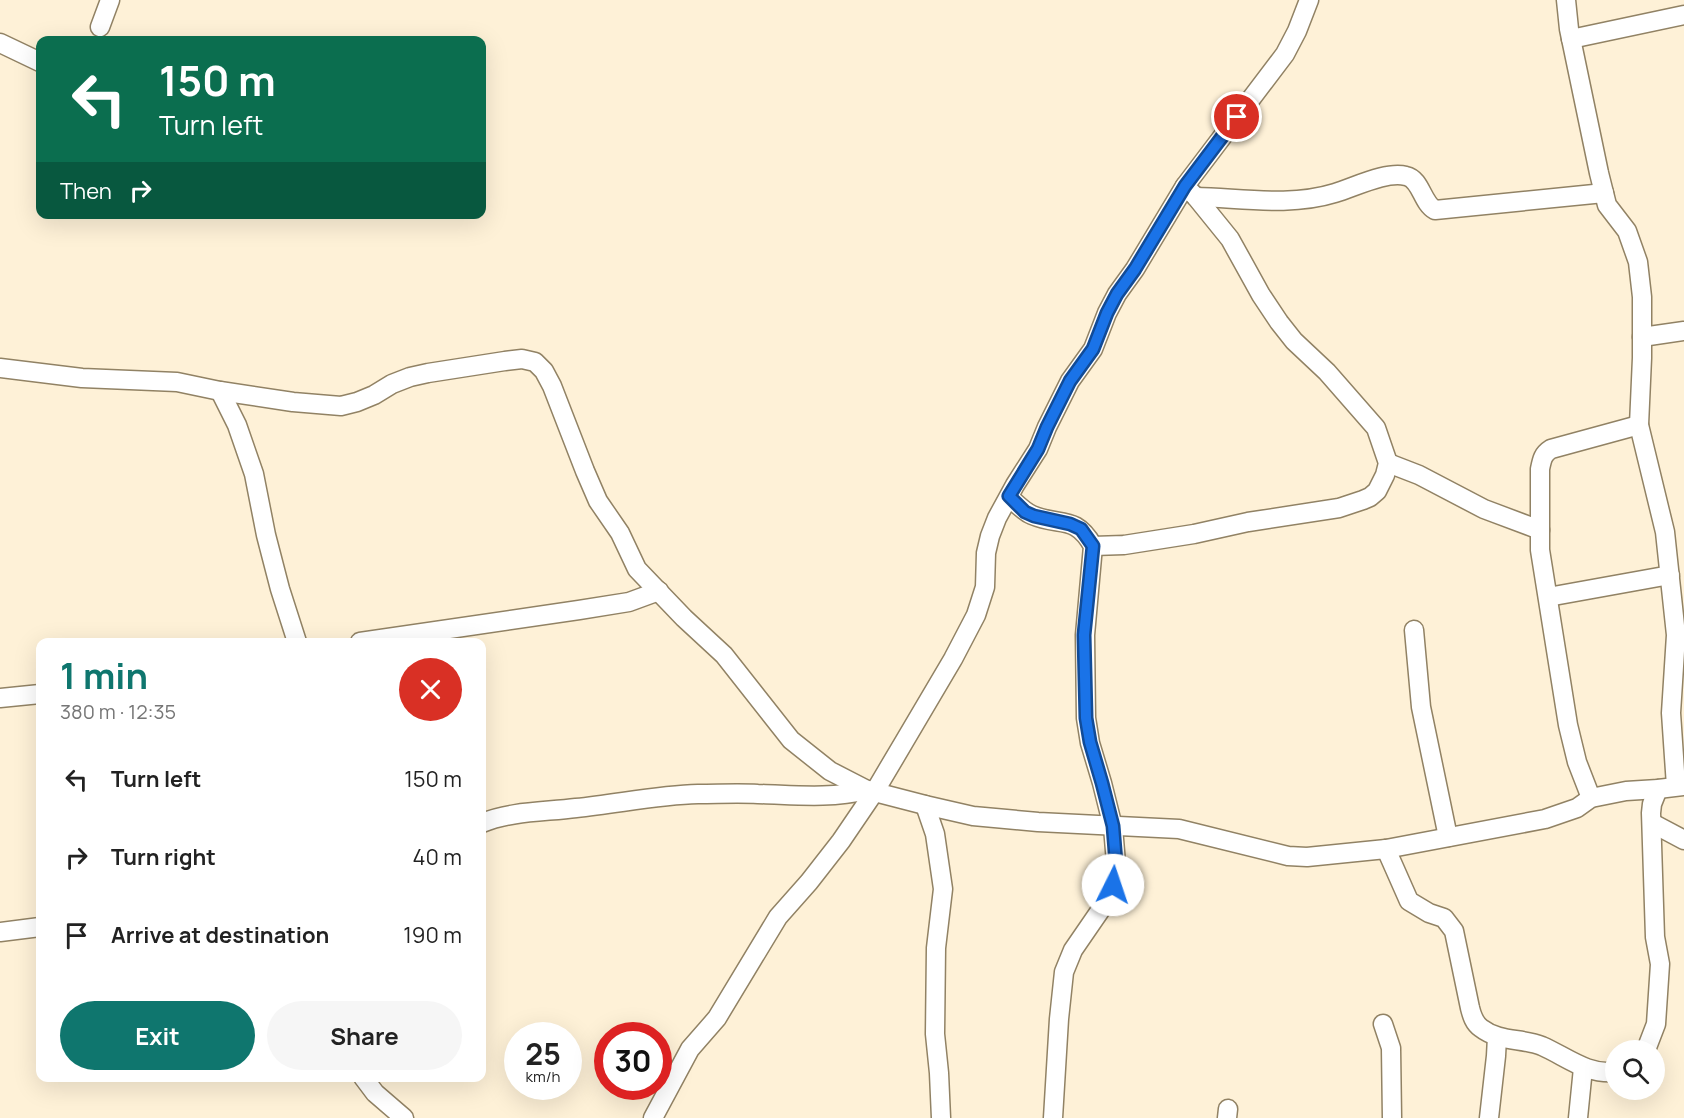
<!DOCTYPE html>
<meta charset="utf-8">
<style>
body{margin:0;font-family:Manrope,sans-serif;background:#f6f6f6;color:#222;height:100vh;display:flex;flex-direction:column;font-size:22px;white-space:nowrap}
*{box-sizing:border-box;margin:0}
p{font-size:20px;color:#767676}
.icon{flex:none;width:33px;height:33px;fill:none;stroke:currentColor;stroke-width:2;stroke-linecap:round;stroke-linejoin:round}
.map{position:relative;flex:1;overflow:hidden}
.side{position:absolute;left:36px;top:638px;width:450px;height:444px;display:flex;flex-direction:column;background:#fff;border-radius:12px;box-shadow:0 6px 24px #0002}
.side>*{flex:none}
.top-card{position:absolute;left:36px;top:36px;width:450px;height:183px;border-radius:12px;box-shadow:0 6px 24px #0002;background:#0b6e4f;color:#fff;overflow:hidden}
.tools{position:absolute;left:1605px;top:1040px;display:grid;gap:12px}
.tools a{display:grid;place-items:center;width:60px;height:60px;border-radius:50%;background:#fff;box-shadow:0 6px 24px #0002;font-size:30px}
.speed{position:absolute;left:504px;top:1022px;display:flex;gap:12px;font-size:30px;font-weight:700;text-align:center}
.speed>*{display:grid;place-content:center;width:78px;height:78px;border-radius:50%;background:#fff;box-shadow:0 6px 24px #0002;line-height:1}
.speed small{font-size:15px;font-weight:400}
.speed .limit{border:9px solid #d22;background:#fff;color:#111}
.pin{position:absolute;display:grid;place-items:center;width:51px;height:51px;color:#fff;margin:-26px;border:3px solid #fff;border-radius:50%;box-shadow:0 2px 6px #0007}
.me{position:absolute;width:66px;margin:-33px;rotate:4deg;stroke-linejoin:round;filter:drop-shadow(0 0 4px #0008)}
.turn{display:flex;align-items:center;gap:21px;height:126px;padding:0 24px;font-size:27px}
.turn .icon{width:78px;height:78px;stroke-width:2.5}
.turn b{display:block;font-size:42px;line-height:51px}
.then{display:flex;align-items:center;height:57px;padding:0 24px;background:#0003;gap:12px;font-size:22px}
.round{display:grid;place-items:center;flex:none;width:63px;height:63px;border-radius:32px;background:#f6f6f6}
.overview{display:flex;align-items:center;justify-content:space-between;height:102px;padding:0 24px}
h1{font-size:36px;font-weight:700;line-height:45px;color:#0f766e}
.primary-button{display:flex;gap:12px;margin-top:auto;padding:12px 24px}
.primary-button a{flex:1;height:69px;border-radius:36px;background:#0f766e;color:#fff;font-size:24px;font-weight:700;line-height:69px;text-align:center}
.primary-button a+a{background:#f6f6f6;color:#222}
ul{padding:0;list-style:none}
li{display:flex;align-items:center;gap:18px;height:78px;padding:0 24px}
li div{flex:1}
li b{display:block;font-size:22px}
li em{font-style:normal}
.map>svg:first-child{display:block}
</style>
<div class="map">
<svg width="1684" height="1118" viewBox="0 0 1684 1118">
<rect width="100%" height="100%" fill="#fef1d7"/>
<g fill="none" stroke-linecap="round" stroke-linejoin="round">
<defs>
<g id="minor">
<path d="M1566 0 1569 29 1599 173 1607 205 1627 231 1638 262 1642 297V358L1639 425 1665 532 1676 635 1671 713 1676 786"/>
<path d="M100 27 110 0"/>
<path d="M1571 39 1684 15"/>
<path d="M0 43 40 62"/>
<path d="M1196 197C1241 198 1290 207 1335 193 1355 187 1386 171 1406 176 1421 179 1422 203 1435 210L1604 193"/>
<path d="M1642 337 1684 331"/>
<path d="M0 368 82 378 177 382 220 391 293 402 341 406 357 402 374 395 392 384 410 377 428 373 505 361 522 359 535 362 544 371 552 386 585 471 598 501 620 533 637 569 684 618 724 655 791 740 830 771 867 790 925 805 973 816 1038 822 1179 829 1288 856 1307 857 1386 849 1545 819 1577 808 1591 798 1626 791 1658 789 1684 786"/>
<path d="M220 391 237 425 254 474 266 535 280 589 297 642"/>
<path d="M1388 463 1419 475 1484 509 1540 530"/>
<path d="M1009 497C1016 503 1023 511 1032 515 1060 527 1075 514 1093 546L1085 635 1086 718 1090 743 1102 783 1113 827 1116 863 1113 885 1106 902 1073 950 1064 972 1059 1019 1053 1118"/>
<path d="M1093 546 1124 545 1194 534 1248 522 1339 508 1363 500 1370 497 1377 491 1385 475 1388 463 1376 428 1327 372 1294 341 1279 322 1261 295 1230 239 1196 197 1185 186"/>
<path d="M1548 597 1670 575"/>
<path d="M1414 630 1421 707 1448 837"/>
<path d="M360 642 579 610 629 602 659 591"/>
<path d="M0 698 40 694"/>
<path d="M1591 798 1577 762 1568 725 1540 550V469C1542 459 1543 454 1551 449L1639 425"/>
<path d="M925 805 935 834 943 889 936 948 935 1034 939 1073 941 1118"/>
<path d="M482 823C511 811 545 812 576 808 617 804 657 795 698 794 718 794 738 793 758 794 796 795 829 799 867 790"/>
<path d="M1652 823 1684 840"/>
<path d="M1386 849 1409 901 1429 913 1444 918 1454 931 1470 1008C1472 1016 1474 1023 1481 1028 1499 1042 1522 1038 1542 1046 1567 1057 1587 1075 1616 1072"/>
<path d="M0 932 40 927"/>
<path d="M1383 1024 1391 1048 1392 1118"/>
<path d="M1646 1050 1656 1024 1660 964 1655 937 1651 813 1652 804 1658 789"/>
<path d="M363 1077 375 1093 404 1118"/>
<path d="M653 1118 690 1049 717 1018 778 917 809 882 841 841 875 791 904 742 953 659 976 615 985 587 986 553 990 536 997 518 1015 485 1038 449 1047 427 1070 381 1093 349 1107 313 1117 294 1135 269 1185 186 1285 54 1297 31 1309 0"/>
<path d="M1227 1118 1228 1109"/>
<path d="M1489 1118 1496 1056 1497 1037"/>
<path d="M1578 1118 1583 1068"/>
</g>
</defs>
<use href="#minor" stroke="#918264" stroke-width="21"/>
<use href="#minor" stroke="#fff" stroke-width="18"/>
</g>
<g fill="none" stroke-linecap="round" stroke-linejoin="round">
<defs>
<path id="route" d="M1113 885 1116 863 1113 826 1102 783 1090 742 1086 718 1084 635 1093 546 1081 529 1070 524 1034 516 1025 512 1009 496 1038 449 1047 427 1070 381 1093 349 1107 313 1117 294 1135 269 1185 186 1237 117"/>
</defs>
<use href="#route" stroke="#114b97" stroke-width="15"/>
<use href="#route" stroke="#1a73e8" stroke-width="10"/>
</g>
</svg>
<div class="tools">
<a><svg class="icon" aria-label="search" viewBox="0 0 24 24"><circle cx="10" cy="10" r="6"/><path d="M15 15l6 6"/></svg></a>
</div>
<div class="speed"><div>25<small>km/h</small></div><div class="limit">30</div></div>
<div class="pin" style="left:1237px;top:117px;background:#d93025"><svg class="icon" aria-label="arrive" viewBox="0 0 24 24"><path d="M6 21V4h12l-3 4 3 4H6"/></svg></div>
<svg class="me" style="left:1113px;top:885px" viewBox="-20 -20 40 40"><circle r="19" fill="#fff"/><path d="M0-13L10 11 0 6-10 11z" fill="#1a73e8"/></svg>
<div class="top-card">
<div class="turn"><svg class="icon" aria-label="left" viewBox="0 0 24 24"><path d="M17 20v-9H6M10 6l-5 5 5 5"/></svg><div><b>150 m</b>Turn left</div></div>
<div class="then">Then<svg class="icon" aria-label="right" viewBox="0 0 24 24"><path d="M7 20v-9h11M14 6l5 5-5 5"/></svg></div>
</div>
<section class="side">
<div class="overview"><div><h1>1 min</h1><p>380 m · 12:35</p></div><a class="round" style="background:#d93025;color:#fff"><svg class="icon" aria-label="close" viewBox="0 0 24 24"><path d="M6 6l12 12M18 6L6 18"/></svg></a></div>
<ul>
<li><svg class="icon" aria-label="left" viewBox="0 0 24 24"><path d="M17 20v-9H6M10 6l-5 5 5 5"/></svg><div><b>Turn left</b></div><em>150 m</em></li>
<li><svg class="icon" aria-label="right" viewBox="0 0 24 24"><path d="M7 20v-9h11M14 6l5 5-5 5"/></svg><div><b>Turn right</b></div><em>40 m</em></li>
<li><svg class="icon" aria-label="arrive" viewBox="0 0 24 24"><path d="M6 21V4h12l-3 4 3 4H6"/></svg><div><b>Arrive at destination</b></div><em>190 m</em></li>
</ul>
<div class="primary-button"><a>Exit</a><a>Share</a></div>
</section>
</div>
